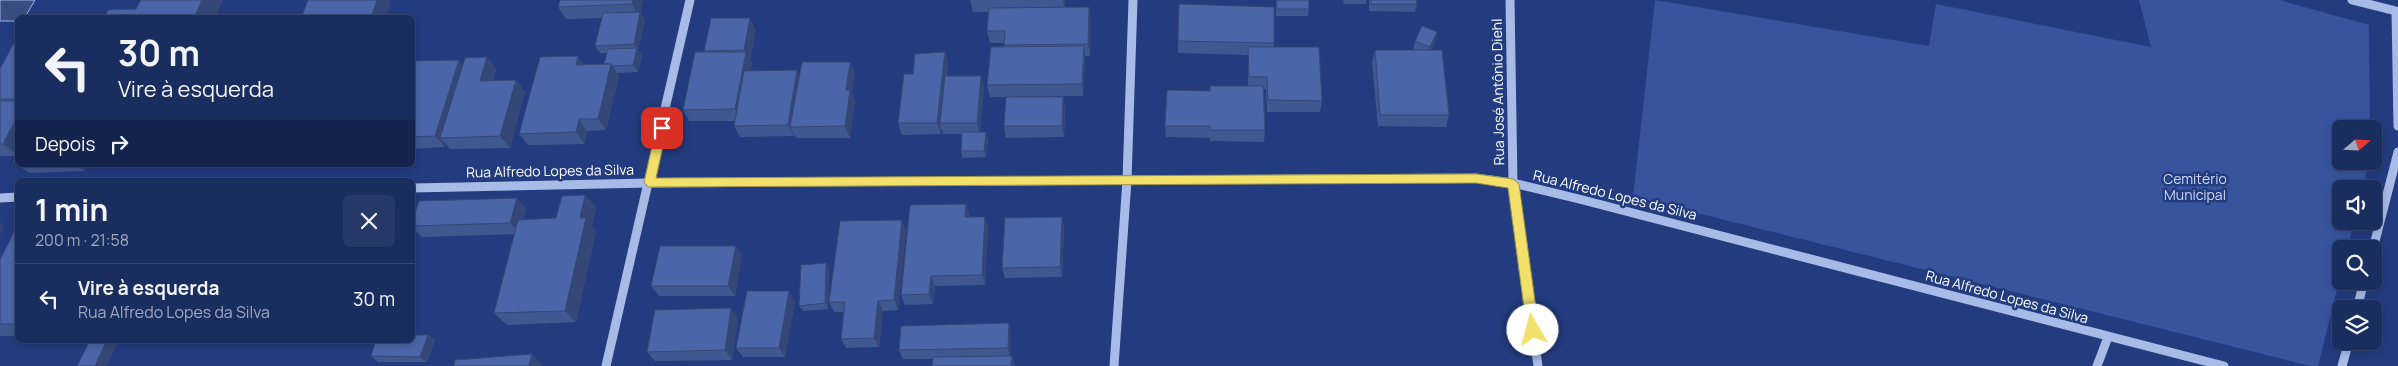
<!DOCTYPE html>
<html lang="pt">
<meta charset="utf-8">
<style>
body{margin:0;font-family:Manrope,sans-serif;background:#273968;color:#f1f3f6;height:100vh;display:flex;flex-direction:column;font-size:19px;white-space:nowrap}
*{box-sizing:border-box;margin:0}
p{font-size:16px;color:#9fa8bd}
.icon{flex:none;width:28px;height:28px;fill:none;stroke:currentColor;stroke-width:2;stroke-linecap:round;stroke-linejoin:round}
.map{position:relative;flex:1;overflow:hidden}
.details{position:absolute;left:15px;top:178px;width:400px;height:165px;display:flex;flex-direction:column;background:#1a2d5f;border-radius:8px;box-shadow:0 2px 8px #0003,0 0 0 1px #384974}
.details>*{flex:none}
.guide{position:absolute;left:15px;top:15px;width:400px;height:152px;border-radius:8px;box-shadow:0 2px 8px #0003,0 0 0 1px #384974;background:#1a2d5f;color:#f1f3f6;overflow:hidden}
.needle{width:32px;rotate:71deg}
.tools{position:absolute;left:2332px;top:120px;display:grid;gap:10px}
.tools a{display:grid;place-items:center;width:50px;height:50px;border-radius:8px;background:#1a2d5f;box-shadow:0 2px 8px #0003,0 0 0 1px #384974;font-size:25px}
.pin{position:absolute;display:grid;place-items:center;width:42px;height:42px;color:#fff;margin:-21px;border-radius:10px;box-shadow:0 2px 8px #0006}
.me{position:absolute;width:55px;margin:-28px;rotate:352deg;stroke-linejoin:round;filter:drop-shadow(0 0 4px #0008)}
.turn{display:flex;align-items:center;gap:18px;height:105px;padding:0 20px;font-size:22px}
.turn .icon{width:65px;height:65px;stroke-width:2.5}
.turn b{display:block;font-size:35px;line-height:42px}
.then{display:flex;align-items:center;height:48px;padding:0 20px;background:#0003;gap:10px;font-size:19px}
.round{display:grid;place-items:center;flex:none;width:52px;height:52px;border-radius:8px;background:#273968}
.headline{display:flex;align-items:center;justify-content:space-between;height:85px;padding:0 20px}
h1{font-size:30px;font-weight:700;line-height:38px}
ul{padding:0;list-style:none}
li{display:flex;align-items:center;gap:15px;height:70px;padding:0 20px;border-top:1px solid #384974}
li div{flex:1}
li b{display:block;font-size:19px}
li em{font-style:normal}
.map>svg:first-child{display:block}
</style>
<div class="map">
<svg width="2398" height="366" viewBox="0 0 2398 366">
<rect width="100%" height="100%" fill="#233c7f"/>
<path fill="#37549d" d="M1655 0 1929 46 1936 4 2151 47 2139 0H2279L2369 25 2370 129H2341V161H2369L2362 189H2341V221H2354L2347 249H2341V273L2318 366H2310L1633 197Z"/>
<path fill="#3a4d7e" stroke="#9cb3e8" d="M0 0H35L25 17 18 18 17 21H0Z"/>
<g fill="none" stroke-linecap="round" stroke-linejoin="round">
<g stroke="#a8bbe7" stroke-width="9">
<path d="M1510 0 1513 183 1538 366"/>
<path d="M2352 0 2396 11 2398 126"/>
<path d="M412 188 649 183 1476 178 1513 183 1579 199 2224 366"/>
<path d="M0 198 18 197"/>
<path d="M2373 249 2398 152"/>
<path d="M2357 309 2364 281"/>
<path d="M606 366 690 0"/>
<path d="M1114 366 1127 180 1133 0"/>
<path d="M2097 366 2108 337"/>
<path d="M2342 366 2349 341"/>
</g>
</g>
<g fill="#405890">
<path d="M643 0 640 12 645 20 638 50 642 55 638 72 617 73 619 76 606 130 587 131 584 144 528 145 519 134 584 64H604L607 53H600L595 46 602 18 566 19 558 7Z"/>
<path d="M970 0H1065L1064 7H1089L1091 19 1090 56H1085L1083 96 990 97 987 85 1004 46V43H990L987 31 988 12H973Z"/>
<path d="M1276 0H1309V9L1308 16H1276Z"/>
<path d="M1343 0H1366V4H1344Z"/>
<path d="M1369 0H1416L1417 4 1415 12 1369 11Z"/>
<path d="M756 30 750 60 752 63 750 71 800 76 850 62 855 73 852 93 855 102 850 138H796L794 134V136L740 137 734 126 735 121H689L683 110 704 52V51Z"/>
<path d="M1437 32 1436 39 1431 50 1449 115 1446 127 1378 126 1372 62 1375 50H1417L1413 49 1415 41Z"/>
<path d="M18 35V165L13 162 16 156H0V69Z"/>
<path d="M1178 41 1274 43V47L1322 101 1320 112H1267L1266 89H1264L1265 130 1264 142 1210 141V138L1166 137 1165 126 1210 91 1248 86V55L1178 53Z"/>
<path d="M945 52 948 63 947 76H981L984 87 980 132 988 139 986 157 962 158 961 151 962 134H943L941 128V134L902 135 898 123 913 74Z"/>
<path d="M487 57 496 69 493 81 516 80 525 92 510 148 450 149 446 144 445 147 412 149V69L459 60 463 65Z"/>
<path d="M1063 97 1065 108 1064 137 1006 138 1004 126Z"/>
<path d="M18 165H86L84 171 29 173Z"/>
<path d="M585 195 596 208 592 225 596 231 576 322 507 325 494 313 515 234 422 237 412 227V226L526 208 523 220 556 218Z"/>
<path d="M966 204 969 214V217L988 227 985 285 935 286 933 304 905 305 901 295Z"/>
<path d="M1062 217 1064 228 1062 277 1005 278 1002 268Z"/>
<path d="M18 224V336H0V260Z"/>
<path d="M906 230 898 310 883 311 879 347 846 348 841 339 844 312H834L829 302Z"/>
<path d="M736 246 742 256 735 296H659L651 286Z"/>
<path d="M826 263 829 269 828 309 803 311 799 306Z"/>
<path d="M795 301 785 357H743L736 348Z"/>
<path d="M738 317 732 360 655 361 647 352Z"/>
<path d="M1011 333 1010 356H1012L1015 366H932L933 359H903L899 350Z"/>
<path d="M428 335 435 340 427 362H378L371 356Z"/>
</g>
<g fill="#344776">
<path d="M202 0H223L216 18H194Z"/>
<path d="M377 0H389L391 2 386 18H371Z"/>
<path d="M633 0H643L639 16 632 4Z"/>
<path d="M1063 0H1065L1064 11Z"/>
<path d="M1089 7 1091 19 1090 56 1088 44Z"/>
<path d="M640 12 645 20 638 50 642 55 638 72 633 65 637 50 634 44Z"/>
<path d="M750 18 756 30 750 60 752 63 741 121 735 109 746 54 744 50Z"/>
<path d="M1437 32 1436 39 1428 54 1430 47Z"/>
<path d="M1084 46 1085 58 1083 96 1082 84Z"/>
<path d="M945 52 948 63 942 123H940L941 128V134L937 123Z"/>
<path d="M578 56 586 68 576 65Z"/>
<path d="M487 57 496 69 489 93 480 81Z"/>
<path d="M459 60 469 72 440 138 446 144 445 147 435 136Z"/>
<path d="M850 62 855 73 852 93 855 102 850 138 845 126 846 90Z"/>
<path d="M611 64 619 76 606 130 598 119Z"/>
<path d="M797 70 802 82 790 127 794 134V136L788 125Z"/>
<path d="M981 76 984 87 980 134 977 123Z"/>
<path d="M516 80 525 92 510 148 500 136Z"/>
<path d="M1063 97 1065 108 1064 137 1062 126Z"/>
<path d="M18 115V155L3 144Z"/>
<path d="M579 119 587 131 584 144 576 132Z"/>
<path d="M986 132 988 139 986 157 984 151Z"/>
<path d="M76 165H86L84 171Z"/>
<path d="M585 195 596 208 592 225 596 231 576 322 565 311 580 218Z"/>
<path d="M517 198 526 208 520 234 510 223Z"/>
<path d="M966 204 969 214 968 228 965 217Z"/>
<path d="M985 217 988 227 985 285 982 275Z"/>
<path d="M1062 217 1064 228 1062 277 1060 267Z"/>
<path d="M902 220 906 230 898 310 894 300Z"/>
<path d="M0 223 4 226 0 235Z"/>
<path d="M736 246 742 256 735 296 728 286Z"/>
<path d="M826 263 829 269 828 309 825 303Z"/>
<path d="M931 276 935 286 933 304 929 294Z"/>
<path d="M789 291 795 301 785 357 779 348Z"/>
<path d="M878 301 883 311 879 347 874 338Z"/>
<path d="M731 308 738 317 732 360 725 350Z"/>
<path d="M1009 323 1011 333 1010 357 1008 348Z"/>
<path d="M428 335 435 340 427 362 420 357Z"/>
<path d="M107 340H119L107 366H95Z"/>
<path d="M532 354 541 363V366H529Z"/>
<path d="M1012 356 1015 365V366H1011Z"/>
</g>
<g fill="#4b66a8" stroke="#344776">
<path d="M141 0H202L194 18H104L108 10 136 9Z"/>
<path d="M308 0H377L371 18H301Z"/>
<path d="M560 0H633L632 4 558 7Z"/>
<rect x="1277" y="0" width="32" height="9"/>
<path d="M1370 0H1416L1417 4H1371Z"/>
<path d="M1179 4 1274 7V43L1178 41Z"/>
<path d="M1089 7 1088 44 1004 45 1005 31H987L989 8Z"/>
<path d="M640 12 634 44 595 46 603 13Z"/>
<path d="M711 18H750L744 50 704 51Z"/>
<path d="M1422 26 1437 32 1430 47 1415 41Z"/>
<path d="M18 35V99H0V69Z"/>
<path d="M1084 46 1082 84 987 85 991 47Z"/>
<path d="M1248 47H1319L1322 101 1268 100 1267 77H1249Z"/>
<path d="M637 48 633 65 612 66 611 64H604L608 49Z"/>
<path d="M1375 50H1442L1449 115H1380Z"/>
<path d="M695 52H746L735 109 683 110Z"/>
<path d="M945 52 937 123H898L904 74H913L915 54Z"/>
<path d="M578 56 576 65 611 64 598 119H579L576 132 519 134 540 57Z"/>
<path d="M487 57 480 81 516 80 500 136 440 138 465 58Z"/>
<path d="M459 60 435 136 412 137V69L415 61Z"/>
<path d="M802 62H850L846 90H850L845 126 790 127Z"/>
<path d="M797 70 788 125 734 126 744 71Z"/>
<path d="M945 76H981L977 123H940Z"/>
<path d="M1210 86H1263L1265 130H1211L1210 126H1165L1167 90 1210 91Z"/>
<path d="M1006 97H1063L1062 126H1004Z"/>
<path d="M0 101H18V115L3 144H0Z"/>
<path d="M962 132H986L984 151H961Z"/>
<path d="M18 153V161L13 162Z"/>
<path d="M585 195 580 218H586L565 311 494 313 518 220 556 218 562 196Z"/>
<path d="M517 198 510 223 412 226V222L419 201Z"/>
<path d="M966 204 965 217H985L982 275 931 276 929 294 901 295 910 205Z"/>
<path d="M1062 217 1060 267 1002 268 1005 218Z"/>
<path d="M902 220 894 300 878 301 874 338 841 339 845 302H829L840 221Z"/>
<path d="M18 224V324H0V260Z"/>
<path d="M660 246H736L728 286H651Z"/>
<path d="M826 263 825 303 799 306 801 265Z"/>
<path d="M747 291H789L779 348H736Z"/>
<path d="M731 308 725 350 647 352 655 310Z"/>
<path d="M1009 323 1008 348 899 350 901 326Z"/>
<path d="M412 335H428L420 357 371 356 376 340H412Z"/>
<path d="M90 340H107L95 366H77Z"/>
<path d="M532 354 529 366H454L455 360Z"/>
<path d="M1012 356 1011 366H932L933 357Z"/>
</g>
<path fill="#f2e06b" stroke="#9d9246" d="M662 123 667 128 656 178 1476 174 1513 179 1519 184 1539 330 1533 335 1527 330 1508 188 1476 183 649 187 644 183 656 128Z"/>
<g text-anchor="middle" stroke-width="5" stroke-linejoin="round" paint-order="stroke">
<g font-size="14" fill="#fff" stroke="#233c7f">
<text transform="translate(1498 92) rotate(-91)" y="5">Rua José Antônio Diehl</text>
<text transform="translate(550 171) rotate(-1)" y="5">Rua Alfredo Lopes da Silva</text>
<text transform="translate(1615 195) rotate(14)" y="5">Rua Alfredo Lopes da Silva</text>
<text transform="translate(2007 297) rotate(15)" y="5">Rua Alfredo Lopes da Silva</text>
</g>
<g font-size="14" fill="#ccd8f5" stroke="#233c7f">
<text x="2195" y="184">Cemitério<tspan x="2195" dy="16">Municipal</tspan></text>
</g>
</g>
</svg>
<div class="tools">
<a><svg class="needle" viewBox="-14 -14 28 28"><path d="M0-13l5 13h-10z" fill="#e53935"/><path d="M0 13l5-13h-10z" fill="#9fa8bd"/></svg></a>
<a><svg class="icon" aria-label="sound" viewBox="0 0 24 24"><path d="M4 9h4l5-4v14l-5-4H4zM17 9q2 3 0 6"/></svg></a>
<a><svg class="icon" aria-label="search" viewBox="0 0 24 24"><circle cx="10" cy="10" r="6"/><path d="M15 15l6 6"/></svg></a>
<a><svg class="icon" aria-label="layers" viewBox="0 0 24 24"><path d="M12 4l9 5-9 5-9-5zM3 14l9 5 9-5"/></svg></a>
</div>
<div class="pin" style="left:662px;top:128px;background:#d93025"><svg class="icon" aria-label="arrive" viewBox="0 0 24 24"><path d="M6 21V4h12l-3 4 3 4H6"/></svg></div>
<svg class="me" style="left:1533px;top:330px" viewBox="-20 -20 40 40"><circle r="19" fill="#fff"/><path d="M0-13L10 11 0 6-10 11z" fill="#f2e06b"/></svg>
<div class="guide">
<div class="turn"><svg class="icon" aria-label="left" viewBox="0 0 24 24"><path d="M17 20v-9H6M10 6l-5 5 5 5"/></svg><div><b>30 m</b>Vire à esquerda</div></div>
<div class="then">Depois<svg class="icon" aria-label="right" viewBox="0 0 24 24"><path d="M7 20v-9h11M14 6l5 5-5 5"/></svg></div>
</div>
<section class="details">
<div class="headline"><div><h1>1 min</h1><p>200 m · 21:58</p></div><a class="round"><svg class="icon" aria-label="close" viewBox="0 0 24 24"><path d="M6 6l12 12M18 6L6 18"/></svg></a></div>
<ul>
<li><svg class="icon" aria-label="left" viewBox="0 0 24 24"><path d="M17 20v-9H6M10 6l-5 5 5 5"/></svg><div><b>Vire à esquerda</b><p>Rua Alfredo Lopes da Silva</p></div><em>30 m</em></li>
</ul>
</section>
</div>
